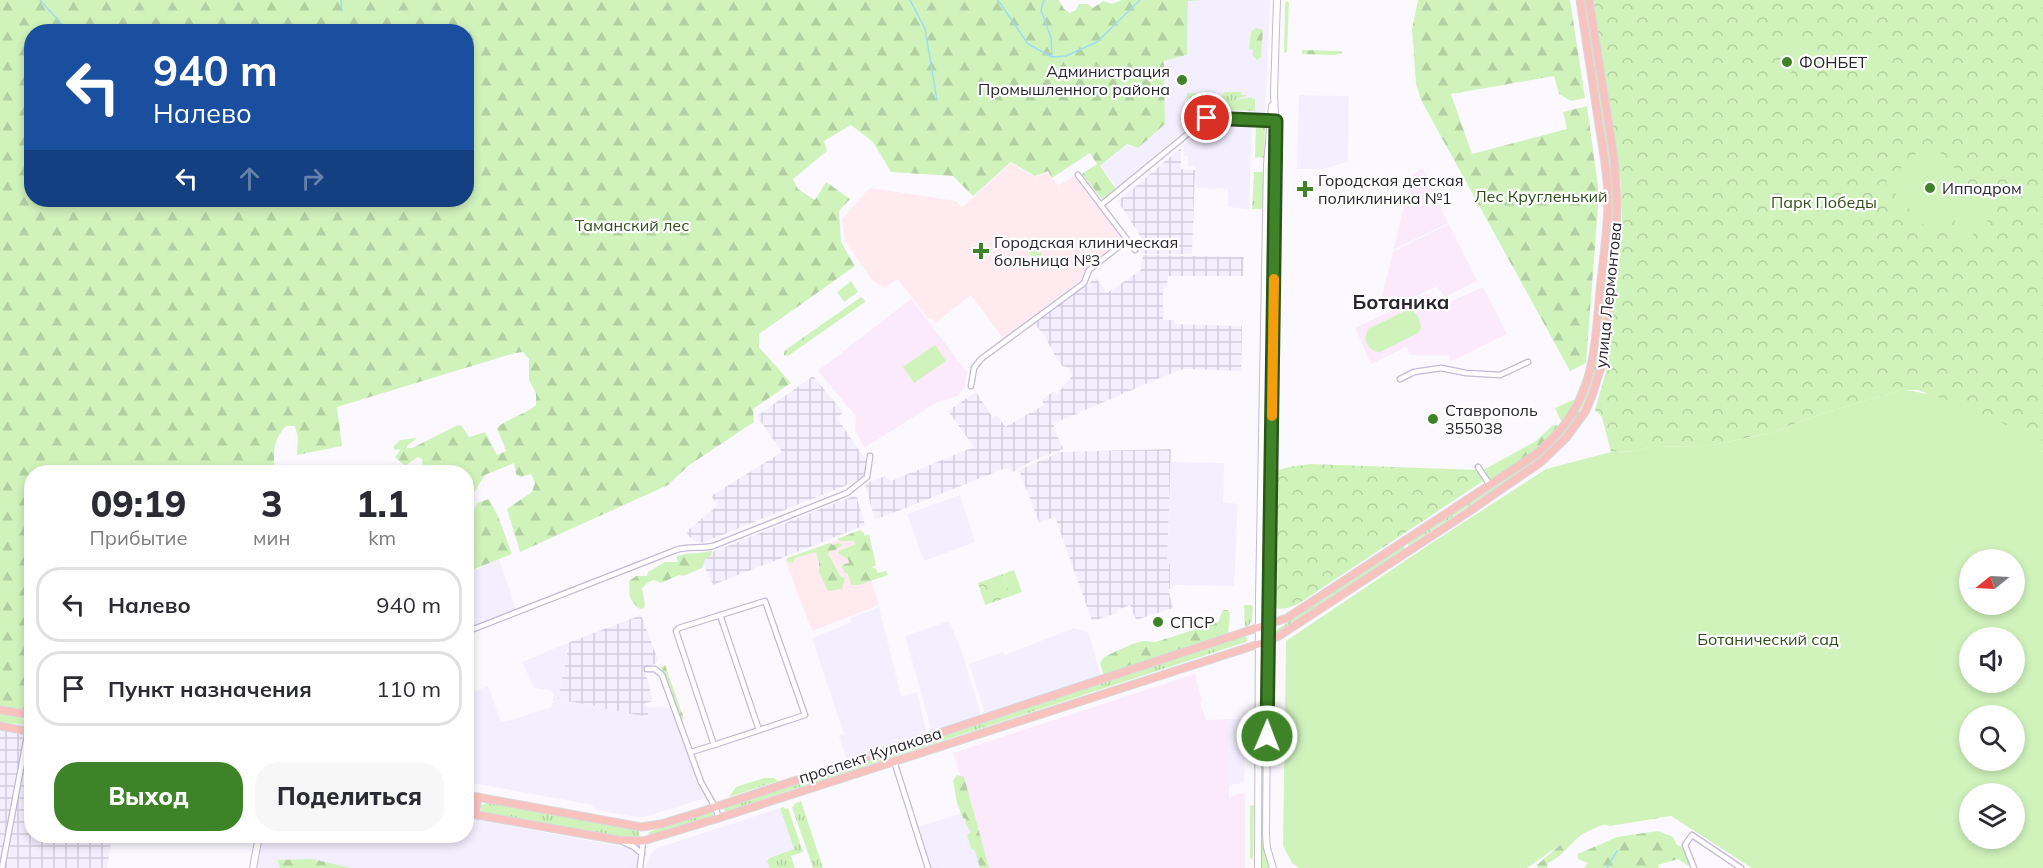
<!DOCTYPE html>
<html lang="ru">
<meta charset="utf-8">
<style>
body{margin:0;font-family:Mulish,sans-serif;background:#f7f7f7;color:#2b2b33;height:100vh;display:flex;flex-direction:column;font-size:22px;white-space:nowrap}
*{box-sizing:border-box;margin:0}
p{font-size:20px;color:#7c7c81}
.icon{flex:none;width:33px;height:33px;fill:none;stroke:currentColor;stroke-width:2;stroke-linecap:round;stroke-linejoin:round}
.map{position:relative;flex:1;overflow:hidden}
.side{position:absolute;left:24px;top:465px;width:450px;height:378px;display:flex;flex-direction:column;background:#fff;border-radius:24px;box-shadow:0 3px 9px #0003}
.side>*{flex:none}
.banner{position:absolute;left:24px;top:24px;width:450px;height:183px;border-radius:24px;box-shadow:0 3px 9px #0003;background:#1a4fa0;color:#fff;overflow:hidden}
.needle{width:39px;rotate:252deg}
.buttons{position:absolute;left:1959px;top:549px;display:grid;gap:12px}
.buttons a{display:grid;place-items:center;width:66px;height:66px;border-radius:50%;background:#fff;box-shadow:0 3px 9px #0003;font-size:30px}
.pin{position:absolute;display:grid;place-items:center;width:51px;height:51px;color:#fff;margin:-26px;border:3px solid #fff;border-radius:50%;box-shadow:0 2px 6px #0007}
.me{position:absolute;width:66px;margin:-33px;rotate:1deg;stroke-linejoin:round;filter:drop-shadow(0 0 4px #0008)}
.turn{display:flex;align-items:center;gap:21px;height:126px;padding:0 30px;font-size:27px}
.turn .icon{width:78px;height:78px;stroke-width:2.5}
.turn b{display:block;font-size:42px;line-height:51px}
.lanes{display:flex;align-items:center;height:57px;padding:0 30px;background:#0003;justify-content:center;gap:30px;direction:ltr}
.lanes .off{opacity:.35}
.eta{display:flex;justify-content:space-evenly;align-items:center;height:102px;text-align:center}
.eta b{font-size:36px;font-weight:800;line-height:42px}
.cta{display:flex;gap:12px;margin-top:auto;padding:12px 30px}
.cta a{flex:1;height:69px;border-radius:24px;background:#3e8327;color:#fff;font-size:24px;font-weight:800;line-height:69px;text-align:center}
.cta a+a{background:#f7f7f7;color:#2b2b33}
ul{padding:0;list-style:none}
li{display:flex;align-items:center;gap:18px;height:75px;margin:0 12px 9px;padding:0 18px;border:3px solid #e1e1e2;border-radius:24px}
li div{flex:1}
li b{display:block;font-size:22px}
li em{font-style:normal}
.map>svg:first-child{display:block}
</style>
<div class="map">
<svg width="2043" height="868" viewBox="0 0 2043 868">
<defs>
<pattern id="industrial-grid" width="8" height="8" patternUnits="userSpaceOnUse" patternTransform="scale(1.5)"><rect width="8" height="8" fill="#f4efff"/><path d="M0 4h8M4 0v8" fill="none" stroke="#d1cddb"/></pattern>
<pattern id="grass-tufts" width="24" height="20" patternUnits="userSpaceOnUse" patternTransform="scale(1.5)"><rect width="24" height="20" fill="#d0f3bc"/><path d="M3 7l-1-3M5 7V3M7 7l1-3M15 17l-1-3M17 17v-4M19 17l1-3" fill="none" stroke="#b3d0a2"/></pattern>
<pattern id="forest-firs" width="22" height="20" patternUnits="userSpaceOnUse" patternTransform="scale(1.5)"><rect width="22" height="20" fill="#d0f3bc"/><path d="M5 1l3.5 6h-7zM16 11l3.5 6h-7z" fill="#b3d0a2"/></pattern>
<pattern id="park-crowns" width="20" height="18" patternUnits="userSpaceOnUse" patternTransform="scale(1.5)"><rect width="20" height="18" fill="#d0f3bc"/><path d="M2 6a3 3 0 1 1 6 0M12 15a3 3 0 1 1 6 0" fill="none" stroke="#b3d0a2"/></pattern>
</defs>
<rect width="100%" height="100%" fill="#fbf9ff"/>
<g fill="#f4efff">
<path d="M1198 0H1270L1265 114 1262 117 1257 118 1205 113 1117 188 1101 166 1127 145 1138 148 1165 124V61L1187 55 1188 1Z"/>
<path d="M1299 95 1349 96 1348 162 1322 169H1297Z"/>
<path d="M1212 122 1252 123 1249 209 1228 207V189L1196 188 1195 166H1188V157L1184 156V145Z"/>
<path d="M1171 462 1224 463 1223 502 1238 504 1234 586 1174 585 1173 589H1170V565H1167Z"/>
<path d="M960 495 975 542 924 561 907 514Z"/>
<path d="M499 559 516 609 467 630V574Z"/>
<path d="M879 607 901 696 917 692 926 731 923 735 847 761 839 736 844 734 812 638 850 623 851 618Z"/>
<path d="M949 621 961 649 981 715 932 731 905 636Z"/>
<path d="M1074 628 1087 632 1090 637 1101 678 986 716 969 664 1003 652 1005 655Z"/>
<path d="M565 644 567 651 558 699 647 717 650 707 670 708 708 797 645 817H636L596 810 593 805 467 782 466 695 488 686 501 721H508L551 707 554 697 552 691 534 688 522 662Z"/>
<path d="M1230 719H1246L1244 783 1229 785Z"/>
<path d="M780 808 794 849 767 858 770 868H645L651 853 657 848Z"/>
<path d="M965 812 983 868H931L918 827Z"/>
<path d="M467 818 629 848 637 855 638 868H256L262 836H466Z"/>
</g>
<g fill="url(#industrial-grid)">
<path d="M1181 148V169L1195 170 1192 254H1143L1140 250 1144 242 1118 201Z"/>
<path d="M1143 255 1244 257 1243 276H1168L1167 287 1163 288V320H1175V324L1242 326 1241 371 1184 369 1157 379 1053 424 1063 449 1030 462 1013 472 1006 468 875 520 865 484 885 476 891 481 974 447 948 411 976 392 993 418 997 415 1005 427 1044 405 1042 400 1054 391 1057 394 1073 375 1067 367 1062 366 1056 358 1046 338 1034 323 1096 278 1107 293 1141 270Z"/>
<path d="M813 376 843 412 837 418 867 462 864 474 858 480 849 484 702 543 693 541 686 532 718 505 711 496 782 452 757 416Z"/>
<path d="M1171 449 1167 564H1170V589H1168L1173 608 1136 620 1130 605 1117 610V613L1092 621 1055 517 1039 522 1019 470 1060 452Z"/>
<path d="M856 495 865 525 713 585 700 557Z"/>
<path d="M641 615 658 660 655 664 644 667 653 701 646 703V706L650 707 647 717 558 699 568 650 565 644Z"/>
<path d="M0 730 26 735 0 868Z"/>
<path d="M29 735 31 736 32 836H92V840L111 843 107 868H4Z"/>
</g>
<g fill="#faeafc">
<path d="M1423 168 1448 223 1393 250 1412 175Z"/>
<path d="M1449 224 1477 281 1445 297 1437 286 1384 311 1379 308 1393 252Z"/>
<path d="M1483 287 1507 334 1450 362 1449 355H1411L1406 347 1371 364 1355 328 1428 293 1435 309Z"/>
<path d="M911 299 967 372 965 386 958 396 937 402 864 448 855 430 856 416 818 371Z"/>
<path d="M1195 674 1202 701 1200 702 1206 720 1230 719 1229 797 1245 792V868H989L953 753Z"/>
</g>
<g fill="#ffeaf0">
<path d="M1011 163 1035 177 1048 172 1058 186 1074 176 1123 240 1087 268 1081 280 1003 338 971 295 935 323 932 319H928L898 279 885 288 872 280 845 241 842 219 870 188 956 201 962 207Z"/>
<path d="M857 533 879 605 812 631 785 560Z"/>
</g>
<g fill="url(#grass-tufts)">
<path d="M1583 0H1586L1611 159 1614 199 1602 342 1595 378 1589 394 1574 422 1564 436 1539 460 1408 546V543L1523 467 1550 446 1579 409 1592 377 1599 341 1609 239 1611 199 1608 159Z"/>
<path d="M1225 92H1241L1242 95H1246V96L1234 100 1252 97V99H1255V111L1227 110 1219 98Z"/>
<path d="M1187 93 1209 94 1217 98 1186 126Z"/>
<path d="M1256 122 1262 123 1265 127 1264 158 1255 157Z"/>
<path d="M1271 145H1274L1269 356H1267Z"/>
<path d="M1254 172H1265L1263 209H1252Z"/>
<path d="M1037 245 1042 254 1036 264 1025 247Z"/>
<path d="M861 297 864 299 865 302 788 356 784 355V351Z"/>
<path d="M1267 368H1269L1264 609 1262 608Z"/>
<path d="M1583 378H1585C1580 391 1573 414 1561 421L1555 408 1575 399Z"/>
<path d="M1403 546 1406 549 1276 633 1275 631Z"/>
<path d="M1244 605H1253L1252 621 1245 630Z"/>
<path d="M1245 636 1248 640 1246 642 727 811H724L725 806Z"/>
<path d="M1262 653 1265 654 1263 840 1265 854 1271 868H1261Z"/>
<path d="M0 713 22 718 25 721V725L0 722Z"/>
<path d="M764 778H774L778 781 729 797 736 787Z"/>
<path d="M801 801 823 868H813L792 807 794 806V804Z"/>
<path d="M489 803 635 829 639 832V836L634 839 618 837 481 812 480 805Z"/>
<path d="M784 807 785 809 788 808 803 852 791 856 795 868H770L767 861 769 858 794 849 780 808Z"/>
<path d="M711 811 713 812V816L650 836 648 835 649 832Z"/>
</g>
<g fill="url(#forest-firs)" fill-rule="evenodd">
<path d="M0 0H1059L1064 9 1070 13 1076 10 1079 4H1087L1093 8 1103 1 1112 4 1122 0H1204L1188 1 1187 55 1164 61 1165 124 1138 148 1127 144 1100 166 1116 189 1103 200 1082 174 1097 164 1090 153 1052 178 1048 171 1035 176 1011 162 973 196 953 176 891 172 873 142 851 125 824 141 827 151 793 179 798 189 815 200 826 182 850 199 839 211 841 242 855 266 759 334V347L791 383 753 409 754 422 688 466 668 485 520 552 507 509 532 492 535 483 531 474 521 477 516 474 514 463 485 475 475 491 467 496 466 472H408L413 469 424 471 422 459 418 457 405 466 395 457 401 449 395 450 393 447 400 440 417 438 407 446V448H412L456 426 461 425 469 437 485 432 497 455 506 451 497 428C508 418 524 415 536 405V393L529 380V359L523 352 515 353 337 407 342 446 297 455 298 438 295 426H286C273 440 272 455 276 472H32L31 712 0 706ZM32 32H466V200H32Z"/>
<path d="M1418 0H1570L1585 98 1571 101 1559 94 1554 76 1451 94 1472 154 1567 129 1563 112 1587 106 1599 194 1586 363 1570 371 1421 100 1416 84 1412 29Z"/>
<path d="M1287 1 1289 3 1287 52 1284 53 1285 3Z"/>
<path d="M1256 28 1263 30 1261 57 1257 60 1253 56V50L1249 49 1251 32Z"/>
<path d="M1302 50 1341 51 1342 53 1335 55 1302 54Z"/>
<path d="M1553 425H1557C1557 442 1508 470 1493 479H1488L1483 470 1536 441Z"/>
<path d="M489 499 498 516 512 554 467 572V520L473 513 477 503Z"/>
<path d="M860 530 864 533V536L869 534 876 565 872 567 876 569 878 573 886 571 888 575 859 585H851L848 574 844 572 841 565 849 563 848 559 838 553 839 551 856 544 854 541H840L837 539Z"/>
<path d="M830 543 833 545 839 543 843 545 835 550 830 551 828 554 841 577 845 578 842 589 828 591 819 572V562L816 552 795 558 793 563 788 562 787 558Z"/>
<path d="M712 550 711 555 705 559 702 568 683 576 679 575 661 583 654 580 649 582 642 588 645 605 644 608 640 609C627 598 630 596 629 581L636 576H647L648 572 665 562H678L676 557C691 550 697 556 712 550Z"/>
<path d="M1223 610H1228L1230 614 1228 635 1104 676 1100 663 1104 657 1132 644 1143 641 1156 642 1218 622Z"/>
<path d="M665 665 684 719 681 720 661 667Z"/>
<path d="M957 775 964 777 989 868H980L975 851 971 848 967 835 971 832 965 823 966 819 963 818 957 803 953 781Z"/>
<path d="M1254 805 1253 858 1250 859V806Z"/>
<path d="M1658 814 1659 818 1610 826 1599 823Z"/>
<path d="M1658 831 1673 837 1677 845 1682 847 1690 864 1688 866 1678 859 1658 865 1659 868H1584L1588 863 1578 859V854L1617 837Z"/>
<path d="M1585 832C1571 841 1564 856 1548 863L1547 868H1538L1537 865 1561 844Z"/>
<path d="M313 859 350 868H351H280L277 860Z"/>
</g>
<g fill="url(#park-crowns)">
<path d="M1593 0H2043V452L2008 426 1918 390H1901L1827 412 1770 433 1708 446 1649 447 1635 451 1611 452 1602 417 1595 410 1606 372 1622 233 1621 184Z"/>
<path d="M1310 464 1477 470 1483 481 1298 604C1288 608 1280 612 1271 605L1275 471 1289 467Z"/>
<path d="M1003 574 1011 596 985 605 978 583Z"/>
</g>
<g fill="#d0f3bc" fill-rule="evenodd">
<path d="M1874 33 1882 60 1867 65 1859 37Z"/>
<path d="M1788 41 1802 47 1787 83 1773 77Z"/>
<path d="M1932 144 1968 182 1969 193 1930 232 1886 183 1925 145Z"/>
<path d="M1986 196C1990 199 1995 203 1995 208 1996 216 1975 232 1969 238 1960 241 1957 236 1953 228 1955 215 1973 198 1986 196Z"/>
<path d="M851 281 858 292 844 302 837 292Z"/>
<path d="M1407 310H1412L1419 318 1421 329 1418 333 1380 352C1371 352 1368 346 1365 339L1368 329Z"/>
<path d="M935 345 946 361 914 383 903 367Z"/>
<path d="M1901 390C1932 391 1981 411 2008 426 2020 433 2032 443 2043 452V868H1752L1671 816 1602 825 1561 844 1527 868H1299L1292 863 1283 846 1286 641 1430 544 1546 469 1611 452 1635 451 1649 447 1708 446 1770 433 1827 412ZM1970 560H2014V604H1970ZM1970 638H2014V682H1970ZM1970 716H2014V760H1970ZM1970 794H2014V838H1970Z"/>
<path d="M1014 570 1022 592 1011 596 1003 574Z"/>
</g>
<g fill="none" stroke-linecap="round" stroke-linejoin="round">
<g stroke="#a0dbf4" stroke-width="1.5">
<path d="M40 0 65 28"/>
<path d="M341 0 342 11"/>
<path d="M910 0 925 29 937 100"/>
<path d="M998 0 1028 44 1052 57 1066 56 1097 42 1140 0"/>
<path d="M1044 0 1041 10 1051 38 1052 57"/>
<path d="M1607 868 1617 851"/>
</g>
<defs>
<g id="minor">
<path d="M1078 175 1135 250"/>
<path d="M1101 205 1207 118 1271 120"/>
<path d="M1400 379 1414 372 1441 368 1466 373 1500 375 1528 362"/>
<path d="M971 386 974 368 981 359 1084 283 1089 270 1127 240"/>
<path d="M1478 467 1490 485"/>
<path d="M720 615 759 730"/>
<path d="M466 632 676 550C688 546 700 549 713 546L847 493 867 477 870 456"/>
<path d="M647 669H655L662 675 701 782 715 807 719 818"/>
<path d="M691 752 714 745 676 631 679 628 765 601 805 715 714 745"/>
<path d="M894 761 928 868"/>
<path d="M623 842 634 847 642 854"/>
<path d="M2 868 28 731"/>
<path d="M640 868 643 841"/>
<path d="M1694 868 1685 845 1692 835 1741 868"/>
</g>
<g id="secondary">
<path d="M253 868 259 836"/>
<path d="M1258 868 1259 598 1267 164 1272 106"/>
<path d="M1273 868 1267 848 1266 835 1268 603 1277 164 1274 93 1277 0"/>
</g>
<g id="primary">
<path d="M0 710 32 715"/>
<path d="M0 726 32 732"/>
<path d="M466 795 641 827 661 824 697 813 1287 618 1535 455C1593 407 1594 360 1600 291 1603 260 1608 230 1608 200 1608 172 1602 145 1598 118 1592 78 1586 39 1580 0"/>
<path d="M466 813 618 840 643 841 719 818 1268 641 1279 636 1467 513 1541 462 1566 438 1585 412 1592 396 1603 361 1616 239 1617 199 1614 158 1589 0"/>
<path d="M475 814 478 797"/>
</g>
</defs>
<use href="#minor" stroke="#c3bad8" stroke-width="7"/>
<use href="#secondary" stroke="#c3bad8" stroke-width="8"/>
<use href="#primary" stroke="#d8d8da" stroke-width="9"/>
<use href="#minor" stroke="#fff" stroke-width="4.5"/>
<use href="#secondary" stroke="#fff" stroke-width="6"/>
<use href="#primary" stroke="#f8c2bf" stroke-width="7"/>
</g>
<g fill="none" stroke-linecap="round" stroke-linejoin="round">
<defs>
<path id="route" d="M1207 118 1276 121 1267 736"/>
</defs>
<use href="#route" stroke="#285519" stroke-width="15"/>
<use href="#route" stroke="#3e8327" stroke-width="10"/>
<path stroke="#f59e0b" stroke-width="10" d="M1272 416 1274 279"/>
</g>
<g fill="#3e8327" stroke="#fff" stroke-width="2">
<circle cx="1787" cy="62" r="6"/>
<circle cx="1182" cy="80" r="6"/>
<circle cx="1930" cy="188" r="6"/>
<path d="M1302 180h6v6h6v6h-6v6h-6v-6h-6v-6h6z"/>
<path d="M978 242h6v6h6v6h-6v6h-6v-6h-6v-6h6z"/>
<circle cx="1433" cy="419" r="6"/>
<circle cx="1158" cy="622" r="6"/>
</g>
<g text-anchor="middle" stroke-width="4.5" stroke-linejoin="round" paint-order="stroke">
<g font-size="16" fill="#282530" stroke="#fff" text-anchor="start">
<text x="1799" y="68">ФОНБЕТ</text>
<text x="1170" y="77" text-anchor="end">Администрация<tspan x="1170" dy="18">Промышленного района</tspan></text>
<text x="1318" y="186">Городская детская<tspan x="1318" dy="18">поликлиника №1</tspan></text>
<text x="1942" y="194">Ипподром</text>
<text x="994" y="248">Городская клиническая<tspan x="994" dy="18">больница №3</tspan></text>
<text x="1445" y="416">Ставрополь<tspan x="1445" dy="18">355038</tspan></text>
<text x="1170" y="628">СПСР</text>
</g>
<g font-size="16" fill="#304e1a" stroke="#fff">
<text x="1541" y="202">Лес Кругленький</text>
<text x="1824" y="208">Парк Победы</text>
<text x="632" y="231">Таманский лес</text>
<text x="1768" y="645">Ботанический сад</text>
</g>
<g font-size="16" fill="#282530" stroke="#fff">
<text transform="translate(1608 295) rotate(-84)" y="6">улица Лермонтова</text>
<text transform="translate(870 755) rotate(-18)" y="6">проспект Кулакова</text>
</g>
<g font-size="20" font-weight="bold" fill="#282530" stroke="#fff">
<text x="1401" y="309">Ботаника</text>
</g>
</g>
</svg>
<div class="buttons">
<a><svg class="needle" viewBox="-14 -14 28 28"><path d="M0-13l5 13h-10z" fill="#e53935"/><path d="M0 13l5-13h-10z" fill="#7c7c81"/></svg></a>
<a><svg class="icon" aria-label="sound" viewBox="0 0 24 24"><path d="M4 9h4l5-4v14l-5-4H4zM17 9q2 3 0 6"/></svg></a>
<a><svg class="icon" aria-label="search" viewBox="0 0 24 24"><circle cx="10" cy="10" r="6"/><path d="M15 15l6 6"/></svg></a>
<a><svg class="icon" aria-label="layers" viewBox="0 0 24 24"><path d="M12 4l9 5-9 5-9-5zM3 14l9 5 9-5"/></svg></a>
</div>
<div class="pin" style="left:1207px;top:118px;background:#d93025"><svg class="icon" aria-label="arrive" viewBox="0 0 24 24"><path d="M6 21V4h12l-3 4 3 4H6"/></svg></div>
<svg class="me" style="left:1267px;top:736px" viewBox="-20 -20 40 40"><circle r="17" fill="#3e8327" stroke="#fff" stroke-width="3"/><path d="M0-11L8 9 0 5-8 9z" fill="#fff"/></svg>
<div class="banner">
<div class="turn"><svg class="icon" aria-label="left" viewBox="0 0 24 24"><path d="M17 20v-9H6M10 6l-5 5 5 5"/></svg><div><b>940 m</b>Налево</div></div>
<div class="lanes"><svg class="icon" aria-label="left" viewBox="0 0 24 24"><path d="M17 20v-9H6M10 6l-5 5 5 5"/></svg><svg class="icon off" aria-label="ahead" viewBox="0 0 24 24"><path d="M12 20V5M6 11l6-6 6 6"/></svg><svg class="icon off" aria-label="right" viewBox="0 0 24 24"><path d="M7 20v-9h11M14 6l5 5-5 5"/></svg></div>
</div>
<section class="side">
<div class="eta">
<div><b>09:19</b><p>Прибытие</p></div>
<div><b>3</b><p>мин</p></div>
<div><b>1.1</b><p>km</p></div>
</div>
<ul>
<li><svg class="icon" aria-label="left" viewBox="0 0 24 24"><path d="M17 20v-9H6M10 6l-5 5 5 5"/></svg><div><b>Налево</b></div><em>940 m</em></li>
<li><svg class="icon" aria-label="arrive" viewBox="0 0 24 24"><path d="M6 21V4h12l-3 4 3 4H6"/></svg><div><b>Пункт назначения</b></div><em>110 m</em></li>
</ul>
<div class="cta"><a>Выход</a><a>Поделиться</a></div>
</section>
</div>
